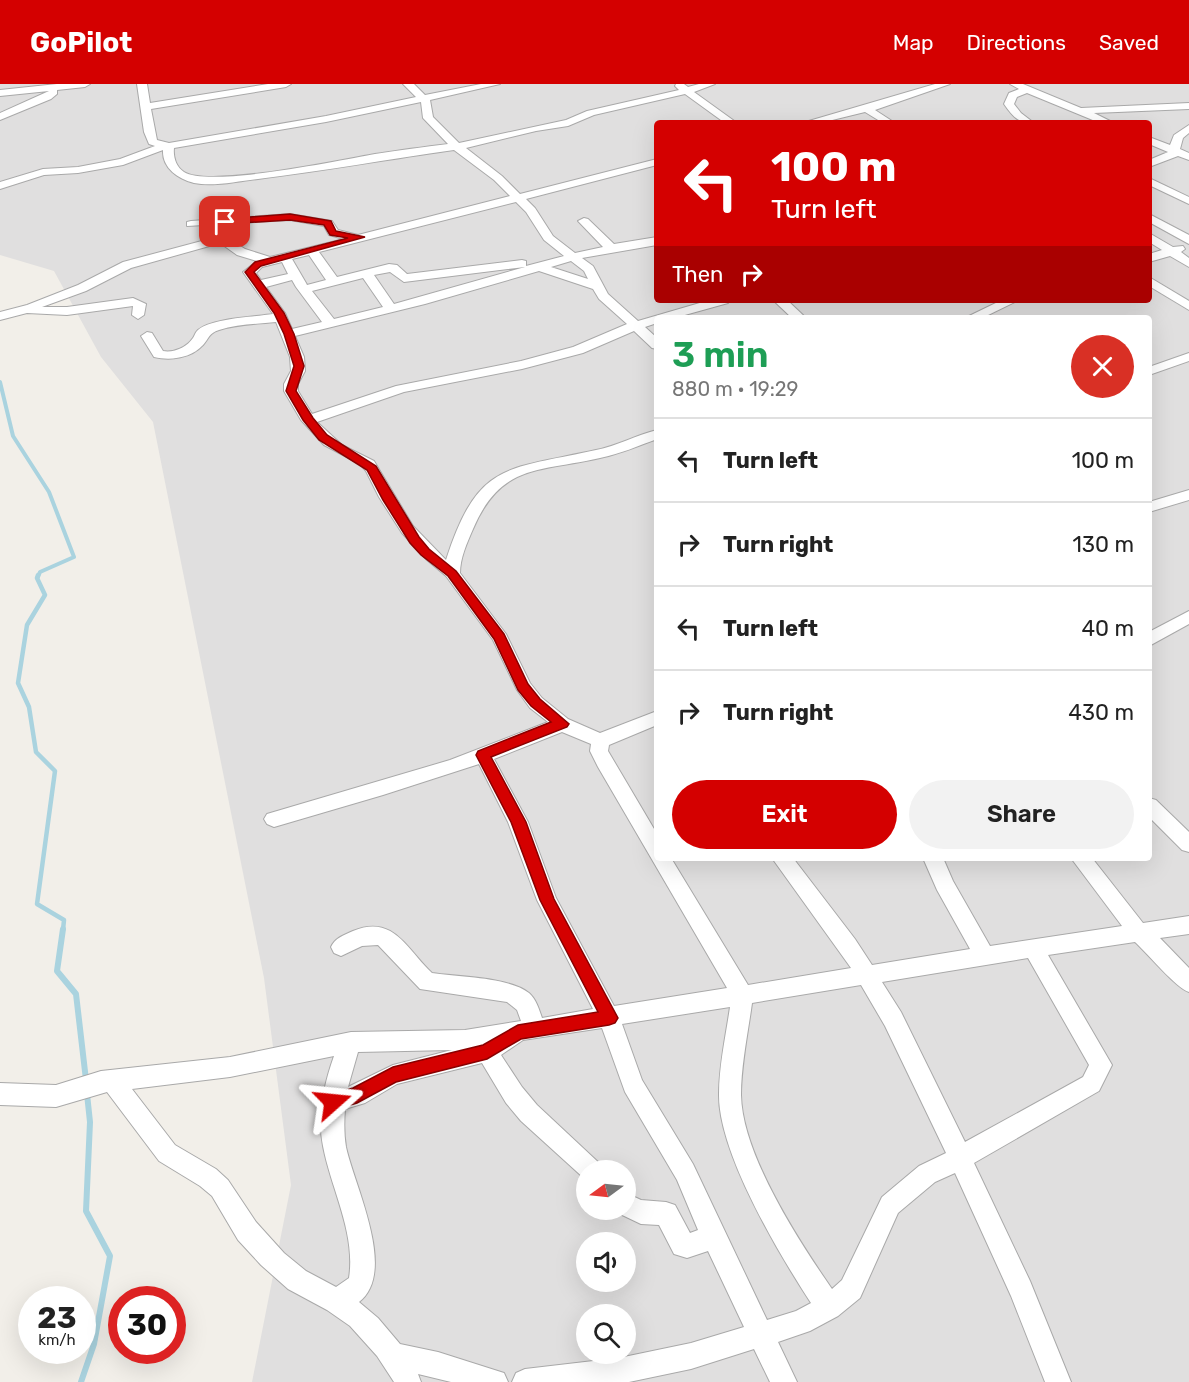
<!DOCTYPE html>
<meta charset="utf-8">
<style>
body{margin:0;font-family:Rubik,sans-serif;background:#f2f2f2;color:#222;height:100vh;display:flex;flex-direction:column;font-size:22px;white-space:nowrap}
*{box-sizing:border-box;margin:0}
p{font-size:20px;color:#767676}
.icon{flex:none;width:33px;height:33px;fill:none;stroke:currentColor;stroke-width:2;stroke-linecap:round;stroke-linejoin:round}
.map{position:relative;flex:1;overflow:hidden}
.side{position:absolute;left:654px;top:231px;width:498px;height:546px;display:flex;flex-direction:column;background:#fff;border-radius:6px;box-shadow:0 6px 24px #0002}
.side>*{flex:none}
.banner{position:absolute;left:654px;top:36px;width:498px;height:183px;border-radius:6px;box-shadow:0 6px 24px #0002;background:#d40000;color:#fff;overflow:hidden}
.needle{width:39px;rotate:255deg}
.controls{position:absolute;left:576px;top:1076px;display:grid;gap:12px}
.controls a{display:grid;place-items:center;width:60px;height:60px;border-radius:50%;background:#fff;box-shadow:0 6px 24px #0002;font-size:30px}
.speed{position:absolute;left:18px;top:1202px;display:flex;gap:12px;font-size:30px;font-weight:700;text-align:center}
.speed>*{display:grid;place-content:center;width:78px;height:78px;border-radius:50%;background:#fff;box-shadow:0 6px 24px #0002;line-height:1}
.speed small{font-size:15px;font-weight:400}
.speed .limit{border:9px solid #d22;background:#fff;color:#111}
.pin{position:absolute;display:grid;place-items:center;width:51px;height:51px;color:#fff;margin:-26px;border-radius:12px;box-shadow:0 3px 9px #0006}
.me{position:absolute;width:66px;margin:-33px;rotate:72deg;stroke-linejoin:round;filter:drop-shadow(0 0 4px #0008)}
.turn{display:flex;align-items:center;gap:21px;height:126px;padding:0 18px;font-size:27px}
.turn .icon{width:78px;height:78px;stroke-width:2.5}
.turn b{display:block;font-size:42px;line-height:51px}
.then{display:flex;align-items:center;height:57px;padding:0 18px;background:#0003;gap:12px;font-size:22px}
.round{display:grid;place-items:center;flex:none;width:63px;height:63px;border-radius:32px;background:#f2f2f2}
.summary{display:flex;align-items:center;justify-content:space-between;height:102px;padding:0 18px}
h1{font-size:36px;font-weight:600;line-height:45px;color:#1e9e55}
.button{display:flex;gap:12px;margin-top:auto;padding:12px 18px}
.button a{flex:1;height:69px;border-radius:36px;background:#d40000;color:#fff;font-size:24px;font-weight:600;line-height:69px;text-align:center}
.button a+a{background:#f2f2f2;color:#222}
ul{padding:0;list-style:none}
li{display:flex;align-items:center;gap:18px;height:84px;padding:0 18px;border-top:2px solid #e0e0e0}
li div{flex:1}
li b{display:block;font-size:22px}
li em{font-style:normal}
header{display:flex;align-items:center;gap:36px;box-sizing:border-box;height:84px;padding:0 30px;background:#d40000;color:#fff}
header strong{font-size:28px}
nav{display:flex;gap:33px;margin-inline-start:auto;font-size:21px}
.map>svg:first-child{display:block}
</style>
<header>
<strong>GoPilot</strong>
<nav><a>Map</a><a>Directions</a><a>Saved</a></nav>
</header>
<div class="map">
<svg width="1189" height="1298" viewBox="0 0 1189 1298">
<rect width="100%" height="100%" fill="#f2efe9"/>
<path fill="#e0dfdf" fill-rule="evenodd" d="M0 0H1189V1298H252L291 1101 264 894 153 338 101 273 54 187 0 171ZM657 39H1149V216H657ZM657 234H1149V774H657ZM586 1086H626V1125H586ZM586 1158H626V1197H586ZM586 1230H626V1269H586Z"/>
<g fill="none" stroke-linecap="round" stroke-linejoin="round">
<path stroke="#aad3df" stroke-width="4" d="M0 298 13 352 49 408 74 473 40 488 38 493"/>
<path stroke="#aad3df" stroke-width="4.5" d="M38 491 37 494 45 511 27 541 18 599 29 623 36 668 55 687 37 820 64 836 63 846"/>
<g stroke="#aad3df" stroke-width="6">
<path d="M63 845 57 887 76 910 86 996"/>
<path d="M81 1298 94 1260 110 1172 86 1127 90 1038 87 1010"/>
</g>
<defs>
<g id="street">
<path d="M57 0H90L85 3 57 6V10L51 15 0 36V29L49 7 0 12V6Z"/>
<path d="M137 0H147L150 19 268 0H291L286 3 151 25 157 56 169 59 326 32 416 13 403 0H414L425 11 481 0H500L430 16 433 33 459 59 566 36 587 27 679 6 675 2 676 0H684L688 3 699 0H715L694 8 737 39H725L685 10 594 31 568 42 536 47 466 64 502 92 520 110 657 75V81L526 115 535 124 553 152 575 169 603 163 578 137 584 134 588 135 614 160 657 153V161L582 174 593 182 608 210 638 237 710 216H730L728 219 674 234H657V239L645 243 657 254V265L652 264 634 247 583 269 522 285 404 308 317 338 342 361 374 377 413 442 446 476C478 377 506 386 596 366 617 362 636 351 657 346V355C638 362 620 370 600 374 540 388 501 379 473 445 467 459 460 474 460 489L506 550 530 599 542 614 568 635 600 649 657 627V641L609 661 608 667 657 750V774H671L748 901 851 884 772 774H793L855 855 872 881 970 865 937 806 923 774H943L953 797 990 862 1122 842 1071 774H1092L1143 839 1189 832V850L1160 854 1189 884V908C1176 904 1148 870 1135 858L1048 871 1112 981 1099 1007 974 1079 1030 1197 1071 1298H1045L1011 1212 955 1089 935 1098 898 1129 860 1214 838 1232 810 1247 778 1258 797 1298H770L754 1265 691 1285 629 1298H512L516 1289 525 1285 619 1274 691 1259 744 1243 708 1167 687 1174 674 1170 659 1141 641 1140 618 1129 616 1125H626V1109L641 1116 666 1118 675 1121 690 1149 698 1146 677 1096 625 1008 602 944 523 956 501 971 522 1003 537 1021 598 1078 602 1086H586V1096L521 1037 506 1019 482 979 397 1000 365 1019 345 1025C344 1037 344 1051 346 1063 354 1101 398 1188 359 1218L378 1234 400 1260 438 1268 504 1289 508 1298H451L418 1290 421 1298H394L377 1272 350 1242 327 1226 288 1205 261 1181 238 1156 212 1112 200 1102 159 1077 107 1008 56 1023 0 1021V999L56 1001 101 987 230 973 351 948 465 946 521 937 517 926 507 918 420 905 378 861 362 862 341 872 334 869 331 863C335 854 344 851 353 847 394 830 407 866 432 889 458 893 509 893 529 909 536 915 539 925 542 934L593 925 537 816 508 738 479 680 383 711 274 743 267 740 264 735 267 730 450 676 548 638 530 624 517 606 493 556 446 492 427 476 402 449 379 413 366 387 360 380 324 361 301 336 284 307V300L291 287 290 273 276 238C258 240 237 240 219 246 209 249 209 254 203 261 191 274 171 277 154 273L141 252 147 248 152 249 163 267C174 269 187 263 193 254 195 251 195 249 198 246 212 234 254 233 273 230L243 188 257 177 237 171 223 161H213L131 184 86 207 42 223H67L133 214 146 220 144 231 138 235 132 231 133 222 67 231 27 229 0 236V228L27 221 78 201 123 178 213 154 229 155 245 165 270 173 344 155 329 151 324 142 290 136 187 142V138L191 137 290 130 332 137 338 146 358 151 510 112 494 96 454 66C389 75 324 87 258 95 238 97 214 103 194 99 178 95 162 84 163 66L123 81 78 89 44 91 0 105V98L43 85 78 83 120 75 155 62 149 60 144 48ZM421 18 423 34 448 60C424 63 399 66 375 70 341 76 209 104 184 88 176 83 173 73 174 64L326 38ZM516 118 526 128 544 156 564 172 526 182V177L522 176 407 190 397 181 389 180 337 193 319 168ZM309 171 326 196 307 201 306 199 292 175ZM571 177 584 187 588 195 551 183ZM282 178 288 190 261 196 256 189 262 183ZM525 183 394 220 374 191 390 188 404 198ZM539 187 593 205 599 215 627 240 573 263 521 277 396 302 312 330 298 307V300L305 287 304 273 295 252 425 220ZM363 194 383 223 334 235 312 207ZM292 196 296 203 322 238 292 245 285 229 266 203ZM562 648 591 660 590 667 598 683 727 904 614 922 556 814 528 738 494 675ZM1028 874 1089 981 1083 993 965 1058 901 928 882 898ZM861 901 885 942 946 1069 919 1082 882 1113 842 1196 832 1205C798 1156 742 1070 741 1011 741 981 748 949 752 919ZM730 923C726 951 719 981 719 1010 718 1068 779 1170 811 1219L796 1227 767 1236 693 1080 642 996 622 940ZM452 966 393 981 348 1003 358 968ZM334 972C324 1000 317 1032 323 1062 331 1105 356 1149 349 1194L336 1203 306 1187 284 1169 256 1138 228 1096 216 1085 175 1061 132 1005 230 993Z"/>
<path d="M935 0H950L875 26 895 39H883L865 28 820 39H802Z"/>
<path d="M1010 0H1023L1081 24 1189 19V25L1094 29 1114 39H1100L1027 9 1017 13 1014 20 1021 29 1034 39C1018 39 1013 33 1004 20L1009 9 1019 5Z"/>
<path d="M1189 41V49L1183 54 1180 65 1189 69V76L1178 72 1149 83V76L1168 68 1149 60V53L1170 61 1174 51Z"/>
<path d="M1149 94 1189 113V120L1149 101Z"/>
<path d="M1149 130 1189 151V160L1149 138Z"/>
<path d="M1149 149 1173 163 1183 162 1185 165 1181 168 1189 174V183L1170 172 1149 178V170L1162 166 1149 158Z"/>
<path d="M1149 193 1189 217V226L1149 202Z"/>
<path d="M773 216H787L806 234H792Z"/>
<path d="M1002 216H1019L982 234H965Z"/>
<path d="M1189 269V277L1149 291V283Z"/>
<path d="M1189 406V416L1149 428V418Z"/>
<path d="M1189 527V540L1149 562V548Z"/>
<path d="M1149 714 1156 716 1189 748V768L1182 766 1149 733Z"/>
</g>
</defs>
<use href="#street" stroke="#a9a9a9" stroke-width="2"/>
<use href="#street" fill="#fff" fill-rule="evenodd"/>
</g>
<path fill="#d40000" stroke="#8a0000" stroke-width="1.5" d="M290 130 331 137 336 147 365 153 261 182 254 188 284 229 294 250 304 282 296 307 313 334 327 351 376 382 419 453 429 465 456 487 504 550 528 600 540 615 569 640 567 643 491 673 526 738 554 815 618 934 615 939 609 941 521 955 487 975 396 998 357 1019 333 1026 327 1024 324 1018 327 1012 353 1004 393 983 483 961 518 941 598 928 540 816 511 738 476 671 478 667 551 638 531 622 518 606 494 555 448 492 421 471 410 459 383 416 367 386 319 356 303 336 286 307 294 282 284 250 274 229 245 188 255 178 348 154 330 151 324 141 290 136 225 140 220 138 225 135Z"/>
</svg>
<div class="controls">
<a><svg class="needle" viewBox="-14 -14 28 28"><path d="M0-13l5 13h-10z" fill="#e53935"/><path d="M0 13l5-13h-10z" fill="#767676"/></svg></a>
<a><svg class="icon" aria-label="sound" viewBox="0 0 24 24"><path d="M4 9h4l5-4v14l-5-4H4zM17 9q2 3 0 6"/></svg></a>
<a><svg class="icon" aria-label="search" viewBox="0 0 24 24"><circle cx="10" cy="10" r="6"/><path d="M15 15l6 6"/></svg></a>
</div>
<div class="speed"><div>23<small>km/h</small></div><div class="limit">30</div></div>
<div class="pin" style="left:225px;top:138px;background:#d93025"><svg class="icon" aria-label="arrive" viewBox="0 0 24 24"><path d="M6 21V4h12l-3 4 3 4H6"/></svg></div>
<svg class="me" style="left:333px;top:1018px" viewBox="-20 -20 40 40"><path d="M0-17L14 15 0 8-14 15z" fill="#d40000" stroke="#fff" stroke-width="4"/></svg>
<div class="banner">
<div class="turn"><svg class="icon" aria-label="left" viewBox="0 0 24 24"><path d="M17 20v-9H6M10 6l-5 5 5 5"/></svg><div><b>100 m</b>Turn left</div></div>
<div class="then">Then<svg class="icon" aria-label="right" viewBox="0 0 24 24"><path d="M7 20v-9h11M14 6l5 5-5 5"/></svg></div>
</div>
<section class="side">
<div class="summary"><div><h1>3 min</h1><p>880 m · 19:29</p></div><a class="round" style="background:#d93025;color:#fff"><svg class="icon" aria-label="close" viewBox="0 0 24 24"><path d="M6 6l12 12M18 6L6 18"/></svg></a></div>
<ul>
<li><svg class="icon" aria-label="left" viewBox="0 0 24 24"><path d="M17 20v-9H6M10 6l-5 5 5 5"/></svg><div><b>Turn left</b></div><em>100 m</em></li>
<li><svg class="icon" aria-label="right" viewBox="0 0 24 24"><path d="M7 20v-9h11M14 6l5 5-5 5"/></svg><div><b>Turn right</b></div><em>130 m</em></li>
<li><svg class="icon" aria-label="left" viewBox="0 0 24 24"><path d="M17 20v-9H6M10 6l-5 5 5 5"/></svg><div><b>Turn left</b></div><em>40 m</em></li>
<li><svg class="icon" aria-label="right" viewBox="0 0 24 24"><path d="M7 20v-9h11M14 6l5 5-5 5"/></svg><div><b>Turn right</b></div><em>430 m</em></li>
</ul>
<div class="button"><a>Exit</a><a>Share</a></div>
</section>
</div>
